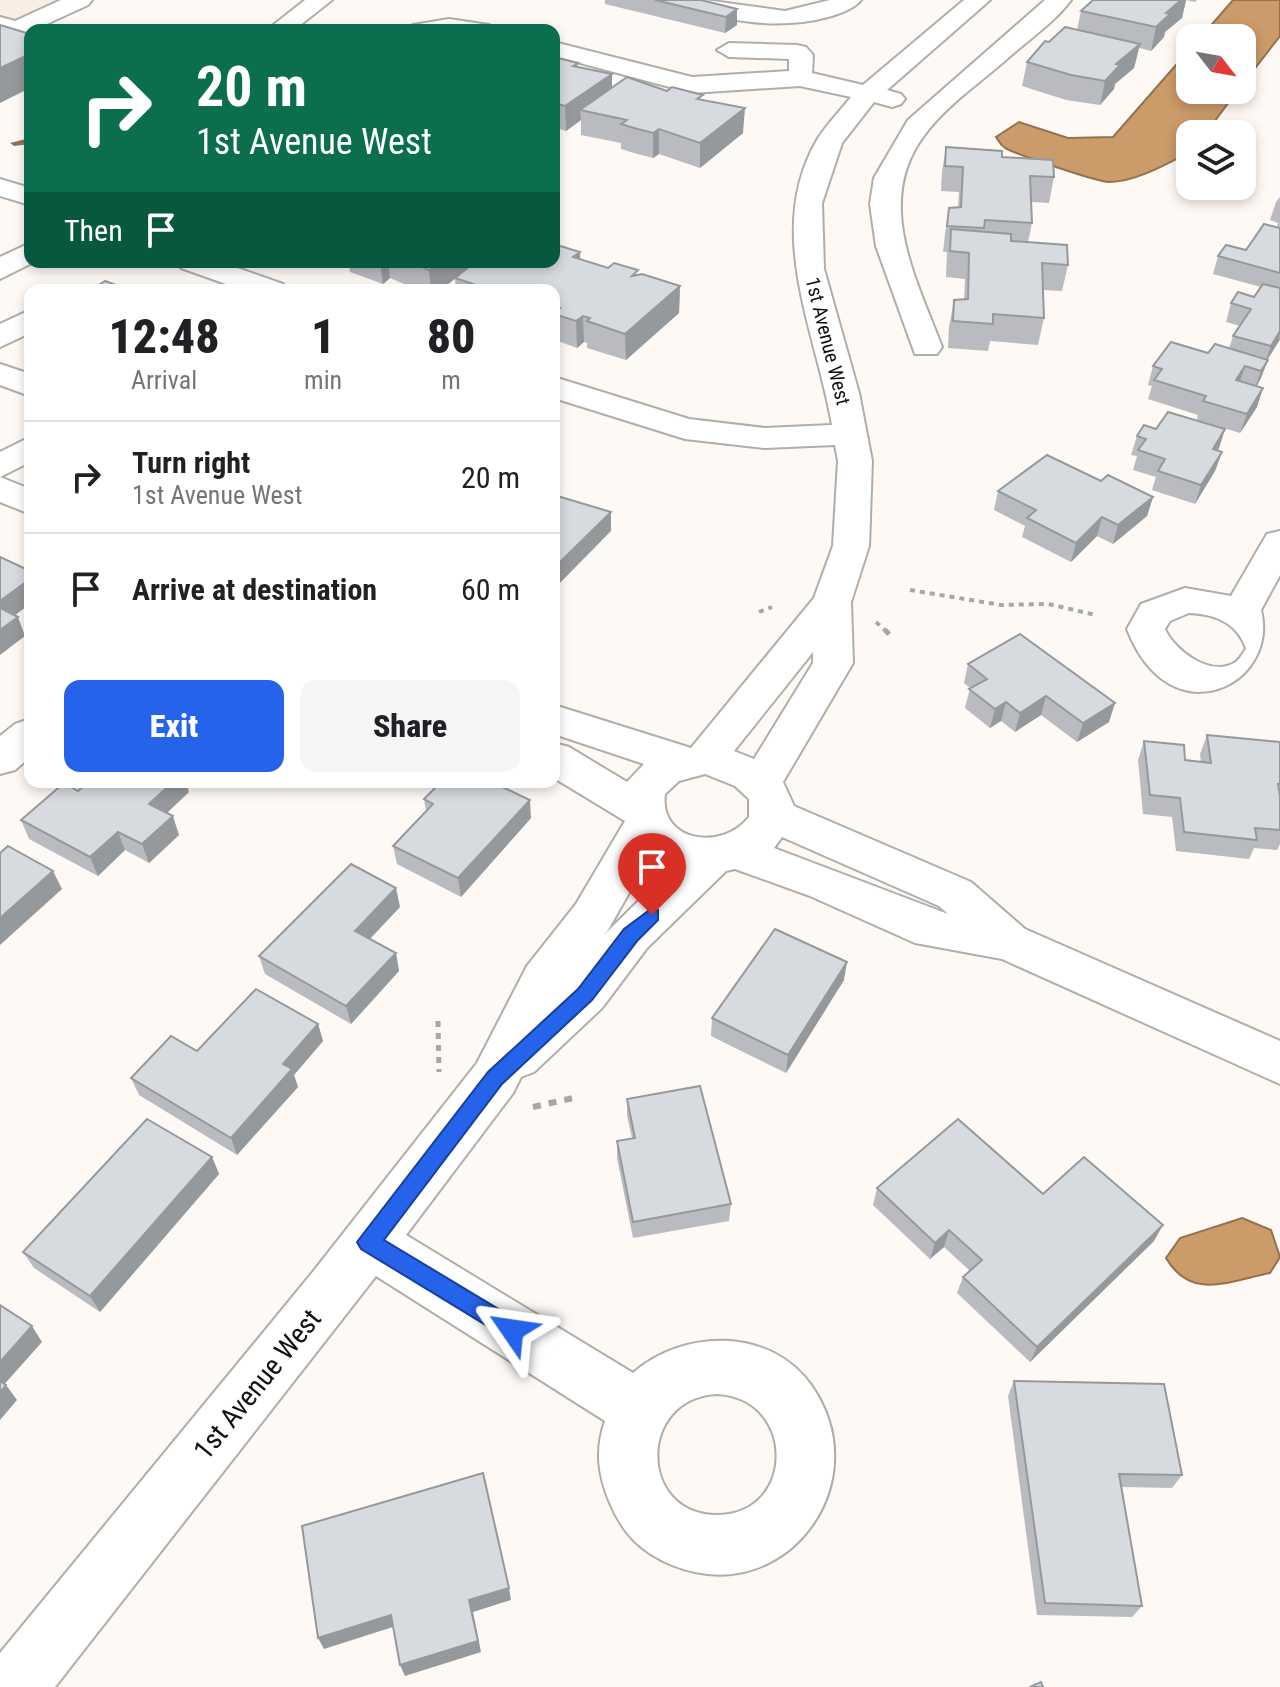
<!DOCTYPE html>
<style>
body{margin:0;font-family:"Roboto Condensed",sans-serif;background:#f6f6f6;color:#202124;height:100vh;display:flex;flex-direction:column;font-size:30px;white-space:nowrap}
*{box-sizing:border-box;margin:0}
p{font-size:26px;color:#757577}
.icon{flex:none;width:44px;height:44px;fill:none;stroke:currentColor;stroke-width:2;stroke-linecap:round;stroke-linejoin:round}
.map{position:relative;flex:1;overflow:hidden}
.panel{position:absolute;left:24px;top:284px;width:536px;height:504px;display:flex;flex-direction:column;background:#fff;border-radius:16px;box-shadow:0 4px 12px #0003}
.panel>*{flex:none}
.guide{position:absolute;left:24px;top:24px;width:536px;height:244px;border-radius:16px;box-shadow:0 4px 12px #0003;background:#0b6e4f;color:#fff;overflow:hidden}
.needle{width:52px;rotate:121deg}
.tools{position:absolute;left:1176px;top:24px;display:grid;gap:16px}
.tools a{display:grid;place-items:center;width:80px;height:80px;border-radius:16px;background:#fff;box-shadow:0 4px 12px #0003;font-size:40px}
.pin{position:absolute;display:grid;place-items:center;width:68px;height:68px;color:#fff;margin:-82px -34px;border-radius:50% 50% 50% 0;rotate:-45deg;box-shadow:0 0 8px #0007}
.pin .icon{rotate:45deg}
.me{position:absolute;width:88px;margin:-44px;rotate:302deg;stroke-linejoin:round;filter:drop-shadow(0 0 6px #0008)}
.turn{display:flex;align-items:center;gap:28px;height:168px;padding:0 40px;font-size:36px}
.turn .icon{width:104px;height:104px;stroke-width:2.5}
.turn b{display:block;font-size:56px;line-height:68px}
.then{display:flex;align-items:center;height:76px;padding:0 40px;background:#0003;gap:16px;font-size:30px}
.eta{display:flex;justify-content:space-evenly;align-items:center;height:136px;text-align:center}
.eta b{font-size:48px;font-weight:800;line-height:56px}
.cta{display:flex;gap:16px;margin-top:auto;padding:16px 40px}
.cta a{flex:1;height:92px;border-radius:16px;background:#2563eb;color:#fff;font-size:32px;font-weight:800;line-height:92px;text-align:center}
.cta a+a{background:#f6f6f6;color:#202124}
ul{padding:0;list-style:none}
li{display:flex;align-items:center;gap:24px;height:112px;padding:0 40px;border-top:2px solid #e0e0e0}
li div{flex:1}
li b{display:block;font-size:30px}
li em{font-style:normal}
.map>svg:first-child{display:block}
</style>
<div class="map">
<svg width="1280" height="1687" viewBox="0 0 1280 1687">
<rect width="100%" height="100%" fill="#fef9f5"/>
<path fill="#f9eee4" d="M0 0H78L0 36Z"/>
<g fill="#cb9b69" stroke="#94724e" stroke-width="2">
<path d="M1233 0H1280V36L1242 85V38H1200Z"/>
<path d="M1190 49V90H1238L1205 134H1190V152C1167 164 1135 182 1109 182 1097 182 1023 156 1009 150 1003 148 1000 143 996 137L1019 122 1068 138 1113 137Z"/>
<path d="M1242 1218 1271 1230 1280 1257 1270 1273C1229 1281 1191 1301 1166 1258L1180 1238Z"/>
</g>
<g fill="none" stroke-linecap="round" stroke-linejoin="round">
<path fill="#94724e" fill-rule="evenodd" d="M30 138V144L14 146 10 143Z"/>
<defs>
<g id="minor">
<path d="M61 0H92L88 5 25 34 17 36 0 32V17L15 21Z"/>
<path d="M305 0H332L294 30H267Z"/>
<path d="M663 0H705L785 11 830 0H861C854 9 839 14 828 17 773 32 721 18 667 5Z"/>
<path d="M964 0H990L887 90 901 94 905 99 901 104 892 107 874 102 842 143 822 203 824 269 859 393 872 461 869 546 851 602 853 663 783 782 794 806 971 882 1025 929 1280 1041V1084L1002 959 915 943 810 896 735 869 726 871 647 948 602 1008 534 1072 521 1077 513 1093 406 1235 633 1373C683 1329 770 1327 811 1385 880 1483 784 1611 672 1565 641 1552 623 1534 610 1503 598 1475 595 1450 605 1421L376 1276 55 1687H0V1653L312 1273 477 1063 527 966 576 904 625 821 554 778V743L569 747 627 782 644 764 554 734V705L691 748 814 598 833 546 838 461 835 445 765 448 685 439 554 398V377L689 419 765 428 832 425C816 331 764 231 817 140 826 125 840 111 851 97L800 86 692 93 554 56V42L692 77 789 71V59L729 57 717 50 729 43 797 45 806 47 813 55 812 73 863 85ZM813 652V663L754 759 734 751ZM705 774 735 786 749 799V817C723 851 659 843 665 794L679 781ZM782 837 939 906 948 914 774 848ZM651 854 675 865 604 935 608 930ZM717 1394C797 1398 796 1515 717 1515 638 1515 637 1398 717 1394Z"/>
<path d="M1045 0H1071C1055 22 1028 40 1008 58 981 82 947 105 926 133 873 200 916 278 942 347L937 354H915L876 246 870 204 874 178 908 120Z"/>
<path d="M449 19 489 25 493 30H409L413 25Z"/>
<path d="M0 179 30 188V205L0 196Z"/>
<path d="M30 243V262H34L0 279V257Z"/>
<path d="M176 262H220L283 284 287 290H243L181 268Z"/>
<path d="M30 310V333L0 347V324Z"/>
<path d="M0 364 30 374V396L0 385Z"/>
<path d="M30 437V462L0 477 30 489V514L0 502V452Z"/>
<path d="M1280 531V575L1261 610C1280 685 1170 740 1127 629L1141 604 1185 588 1231 596 1267 534ZM1189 613C1215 614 1238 623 1246 649 1242 654 1239 661 1234 663 1210 677 1174 650 1165 629L1170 621Z"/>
<path d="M30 719V757L15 770 0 774V736L15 724Z"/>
</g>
</defs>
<use href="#minor" stroke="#b1ada9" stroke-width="4"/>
<g stroke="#aaa6a3" stroke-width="4" stroke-dasharray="5 5" stroke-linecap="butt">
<path d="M910 590 1001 605 1048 604 1096 615"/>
<path d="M759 612 772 607"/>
<path d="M876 622 887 632"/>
</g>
<g stroke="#aaa6a3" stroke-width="5" stroke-dasharray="6 6" stroke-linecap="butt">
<path d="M885 630 893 638"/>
<path d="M438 1021 439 1072"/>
</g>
<path stroke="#aaa6a3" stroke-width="6" stroke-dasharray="8 8" stroke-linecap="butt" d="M533 1107 573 1098"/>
<use href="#minor" fill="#fff" fill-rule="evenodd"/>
</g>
<g fill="#b9bbc0">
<path d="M605 0H701L737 9V25L725 33 605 4Z"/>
<path d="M1093 0H1197L1195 2 1186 0 1182 18 1165 32 1164 37 1151 51 1139 48 1134 68 1115 84 1114 89 1100 105 1066 100 1022 86 1027 62 1049 42 1077 30 1081 11Z"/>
<path d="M554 61 578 63V67L612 74V88L667 91 703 100 743 133 700 168 659 154 653 158 634 153 621 149V143L581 135V120L566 131 554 127Z"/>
<path d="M946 147 1002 157 1054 177 1049 203 1031 202 1032 223 1028 242 1068 265 1062 291 1043 290 1044 318 1038 345 990 341 988 351 948 348 949 327 954 300 964 299 965 279 946 277 947 252H943L945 234 949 208 958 207 959 192 941 191 942 172Z"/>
<path d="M1280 197V341H1279L1267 360 1261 378 1257 386 1263 388 1257 407 1240 433 1197 420 1198 415 1148 399 1152 386 1148 385 1153 366 1229 348 1233 336 1240 326 1226 322 1231 303 1254 297 1261 287 1213 274 1218 256 1246 250 1277 227 1278 223 1270 220 1276 202Z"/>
<path d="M580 260 608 268 680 286 679 313 626 360 587 348V343L584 342 577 348 555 340 554 290H456L455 279 440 290H418L390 278 383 284 350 272 349 265 338 262H554Z"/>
<path d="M1156 429H1225L1218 450 1222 452 1215 471 1195 504 1152 490 1156 477 1133 470 1137 456 1131 455 1137 436Z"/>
<path d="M1101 481 1153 497 1147 516 1113 544 1097 536 1071 562 1022 537 1025 526 994 510 998 491Z"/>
<path d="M968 664 1109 722 1077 742 1041 715 1015 732 1001 721 990 728 965 708 970 688 964 683Z"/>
<path d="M1207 735 1280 742V844L1277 850 1254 848 1249 859 1176 851 1172 817 1143 814 1138 760 1144 741 1185 760 1201 762 1200 754Z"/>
<path d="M78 791 189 792 167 813 179 835 149 863 125 850 98 876 29 839 21 820Z"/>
<path d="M424 799 531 818 461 897 397 864 393 846 426 811Z"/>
<path d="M400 907 370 939 396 953 399 971 351 1024 265 974 259 956Z"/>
<path d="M844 980 786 1073 711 1036 712 1018Z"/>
<path d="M318 1024 323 1041 294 1075 298 1087 237 1155 139 1095 131 1078 197 1051Z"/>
<path d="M627 1099 731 1204 729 1221 633 1238 617 1158V1141L632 1138 627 1116Z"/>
<path d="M212 1157 219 1174 100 1312 34 1268 23 1252Z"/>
<path d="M877 1188 1043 1194 1154 1241 1030 1362 957 1293 963 1277 970 1271 944 1247 930 1259 873 1205Z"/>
<path d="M1014 1381 1182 1475 1172 1488 1122 1487 1142 1606 1132 1617 1037 1615 1008 1396Z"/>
</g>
<g fill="#96999c">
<path d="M1181 0H1186L1182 18 1165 32 1164 37 1151 51 1156 27 1166 13Z"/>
<path d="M737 9V25L725 33 726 17Z"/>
<path d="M1140 44 1134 68 1115 84 1114 89 1100 105 1105 81 1116 64Z"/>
<path d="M30 54V88L0 103V68Z"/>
<path d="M612 74V98L580 110 581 120 566 131 565 106Z"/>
<path d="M745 108 743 133 700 168V143Z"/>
<path d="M659 129V154L653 158V133Z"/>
<path d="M580 252 581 278 573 257Z"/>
<path d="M380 262H388L390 278 383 284Z"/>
<path d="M440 262H477L440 290H431L429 270Z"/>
<path d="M680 286 679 313 626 360 625 334Z"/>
<path d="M583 316 584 342 577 348 576 321Z"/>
<path d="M1280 331 1279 341 1264 365 1271 346Z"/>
<path d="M1268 360 1261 378 1254 390 1261 371Z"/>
<path d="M1245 366 1239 385 1236 380Z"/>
<path d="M1263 388 1257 407 1240 433 1247 414Z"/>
<path d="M1225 429 1219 448 1206 468 1213 449Z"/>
<path d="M1222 452 1215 471 1195 504 1201 485Z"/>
<path d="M1153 497 1147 516 1113 544 1118 525Z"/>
<path d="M611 512V531L554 589V568Z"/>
<path d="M1102 517 1097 536 1071 562 1076 543Z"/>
<path d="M30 579V604L2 625 0 619V601Z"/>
<path d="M18 617 25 636 0 655V630Z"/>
<path d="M1046 696 1041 715 1015 732 1020 713Z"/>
<path d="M1006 702 1001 721 990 728 995 709Z"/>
<path d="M1115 703 1109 722 1077 742 1083 723Z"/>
<path d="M173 782H186L189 792 156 823 149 804Z"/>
<path d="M530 800 531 818 461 897 458 878Z"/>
<path d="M173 816 179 835 149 863 142 844Z"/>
<path d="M118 832 125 850 98 876 90 857Z"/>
<path d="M53 871 62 889 0 945V918Z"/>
<path d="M396 888 400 907 360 949 355 931Z"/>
<path d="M396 953 399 971 351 1024 346 1006Z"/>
<path d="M847 962 844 980 786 1073 788 1055Z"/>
<path d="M318 1024 323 1041 294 1075 298 1087 237 1155 231 1138 283 1064Z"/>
<path d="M212 1157 219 1174 100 1312 90 1296Z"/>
<path d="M1163 1225 1154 1241 1030 1362 1037 1347Z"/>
<path d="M949 1230 944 1247 930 1259 935 1243Z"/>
<path d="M32 1326 42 1342 1 1388 0 1387V1362Z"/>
<path d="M6 1385 17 1400 0 1420V1392Z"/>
<path d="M509 1588 511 1600 473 1612 481 1652 405 1676 400 1665 469 1600Z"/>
<path d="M391 1615 396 1626 324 1649 318 1638Z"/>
</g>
<g fill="#d7dadf" stroke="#96999c" stroke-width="2">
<path d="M655 0H701L737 9 726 17Z"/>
<path d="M1093 0H1181L1166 13 1170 14 1156 27 1081 11Z"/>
<path d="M0 25 30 34V54L0 68Z"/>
<path d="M1065 27 1140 44 1116 64 1120 65 1105 81 1071 75 1027 62 1045 41 1049 42Z"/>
<path d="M558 58 578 63 573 66 612 74 565 106 554 103V61Z"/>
<path d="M627 77 667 91 672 87 703 95 697 99 745 108 700 143 659 129 653 133 634 128 621 124 627 120 580 110Z"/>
<path d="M946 147 1002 151V157L1053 160 1054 177 1030 176 1032 223 985 220 984 228 947 226 949 208 961 207 963 167 945 166Z"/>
<path d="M1264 224 1280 228V273L1218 256 1226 245 1246 250Z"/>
<path d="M951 229 1011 234V241L1067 245 1068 265 1042 263 1044 318 993 314V324L953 321 954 300 968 299 969 253 950 251Z"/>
<path d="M557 245 580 252 573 257 608 268 614 263 638 270 632 276 642 274 680 286 625 334 587 321 590 318 583 316 576 321 554 314 560 308 554 306V290H491L455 278 475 262H554V247Z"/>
<path d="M411 262H440L429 270Z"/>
<path d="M105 281 130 290H91Z"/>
<path d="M1263 284 1280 288V331L1271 346 1233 336 1251 309 1231 303 1238 292 1254 297Z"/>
<path d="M1171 342 1208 353 1215 344 1268 360 1261 371 1245 366 1236 380 1263 388 1247 414 1203 401 1206 396 1154 380 1162 369 1153 366Z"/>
<path d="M1168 412 1225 429 1213 449 1222 452 1201 485 1158 471 1165 459 1138 450 1146 439 1137 436 1144 425 1156 429Z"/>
<path d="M1047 455 1101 481 1108 475 1153 497 1118 525 1102 517 1076 543 1027 518 1036 510 998 491Z"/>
<path d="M554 495 611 512 554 568Z"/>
<path d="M0 557 30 571V579L0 601Z"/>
<path d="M0 608 18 617 0 630Z"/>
<path d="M1020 634 1115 703 1083 723 1046 696 1020 713 1006 702 995 709 969 689 987 679 968 664Z"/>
<path d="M1207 735 1280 742V784H1278L1280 796V830L1255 828 1257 840 1184 832 1180 798 1150 795 1144 741 1184 745 1185 760 1211 763Z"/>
<path d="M88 782H173L149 804 173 816 142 844 118 832 90 857 21 820 64 783 78 791Z"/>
<path d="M441 782H492L530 800 458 878 393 846 433 804 424 799Z"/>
<path d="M8 846 53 871 0 918V853Z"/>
<path d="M351 864 396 888 355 931 396 953 346 1006 259 956Z"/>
<path d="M775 929 847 962 788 1055 712 1018Z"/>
<path d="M256 989 318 1024 283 1064 292 1069 231 1138 131 1078 171 1036 197 1051Z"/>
<path d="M700 1086 731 1204 633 1222 617 1141 635 1138 627 1099Z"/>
<path d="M147 1119 212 1157 90 1296 23 1252Z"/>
<path d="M958 1119 1043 1194 1084 1157 1163 1225 1037 1347 963 1277 982 1260 949 1230 935 1243 877 1188Z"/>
<path d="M0 1305 32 1326 0 1362Z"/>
<path d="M0 1381 6 1385 0 1392Z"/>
<path d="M1014 1381 1164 1384 1182 1475 1119 1474 1142 1606 1045 1603Z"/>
<path d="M483 1473 509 1588 469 1600 478 1641 400 1665 391 1615 318 1638 302 1526Z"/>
<path d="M1041 1682 1043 1687H1030Z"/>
</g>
<path fill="#2563eb" stroke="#184099" stroke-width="2" d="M652 908 658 910V920L638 940 592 1000 502 1084 384 1240 520 1322 523 1330 520 1338 512 1341 361 1249 357 1242 488 1072 578 989 624 929Z"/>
<g text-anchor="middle" stroke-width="8" stroke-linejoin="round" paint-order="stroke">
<g font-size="20" fill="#131110" stroke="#fff">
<text transform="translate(828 341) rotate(76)" y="7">1st Avenue West</text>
</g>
<g font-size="28" fill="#131110" stroke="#fff">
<text transform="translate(257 1384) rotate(-51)" y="10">1st Avenue West</text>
</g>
</g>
</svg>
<div class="tools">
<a><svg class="needle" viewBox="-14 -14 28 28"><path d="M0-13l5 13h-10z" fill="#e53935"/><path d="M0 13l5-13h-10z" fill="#757577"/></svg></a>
<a><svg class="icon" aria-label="layers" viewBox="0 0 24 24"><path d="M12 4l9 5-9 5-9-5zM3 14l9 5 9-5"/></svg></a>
</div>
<div class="pin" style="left:652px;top:915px;background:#d93025"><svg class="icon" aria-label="arrive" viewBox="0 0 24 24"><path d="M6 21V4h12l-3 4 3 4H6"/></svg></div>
<svg class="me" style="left:512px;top:1330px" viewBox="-20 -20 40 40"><path d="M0-17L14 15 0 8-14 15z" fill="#2563eb" stroke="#fff" stroke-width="4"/></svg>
<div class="guide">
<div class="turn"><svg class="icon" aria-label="right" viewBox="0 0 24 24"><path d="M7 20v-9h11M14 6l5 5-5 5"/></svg><div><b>20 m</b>1st Avenue West</div></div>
<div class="then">Then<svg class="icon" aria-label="arrive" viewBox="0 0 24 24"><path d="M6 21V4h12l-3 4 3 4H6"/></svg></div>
</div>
<section class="panel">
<div class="eta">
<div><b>12:48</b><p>Arrival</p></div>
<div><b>1</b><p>min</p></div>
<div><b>80</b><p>m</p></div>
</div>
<ul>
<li><svg class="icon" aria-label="right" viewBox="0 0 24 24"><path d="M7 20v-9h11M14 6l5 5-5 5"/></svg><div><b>Turn right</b><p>1st Avenue West</p></div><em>20 m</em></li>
<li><svg class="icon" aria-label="arrive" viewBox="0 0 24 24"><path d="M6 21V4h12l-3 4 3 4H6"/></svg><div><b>Arrive at destination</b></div><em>60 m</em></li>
</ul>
<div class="cta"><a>Exit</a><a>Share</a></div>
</section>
</div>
